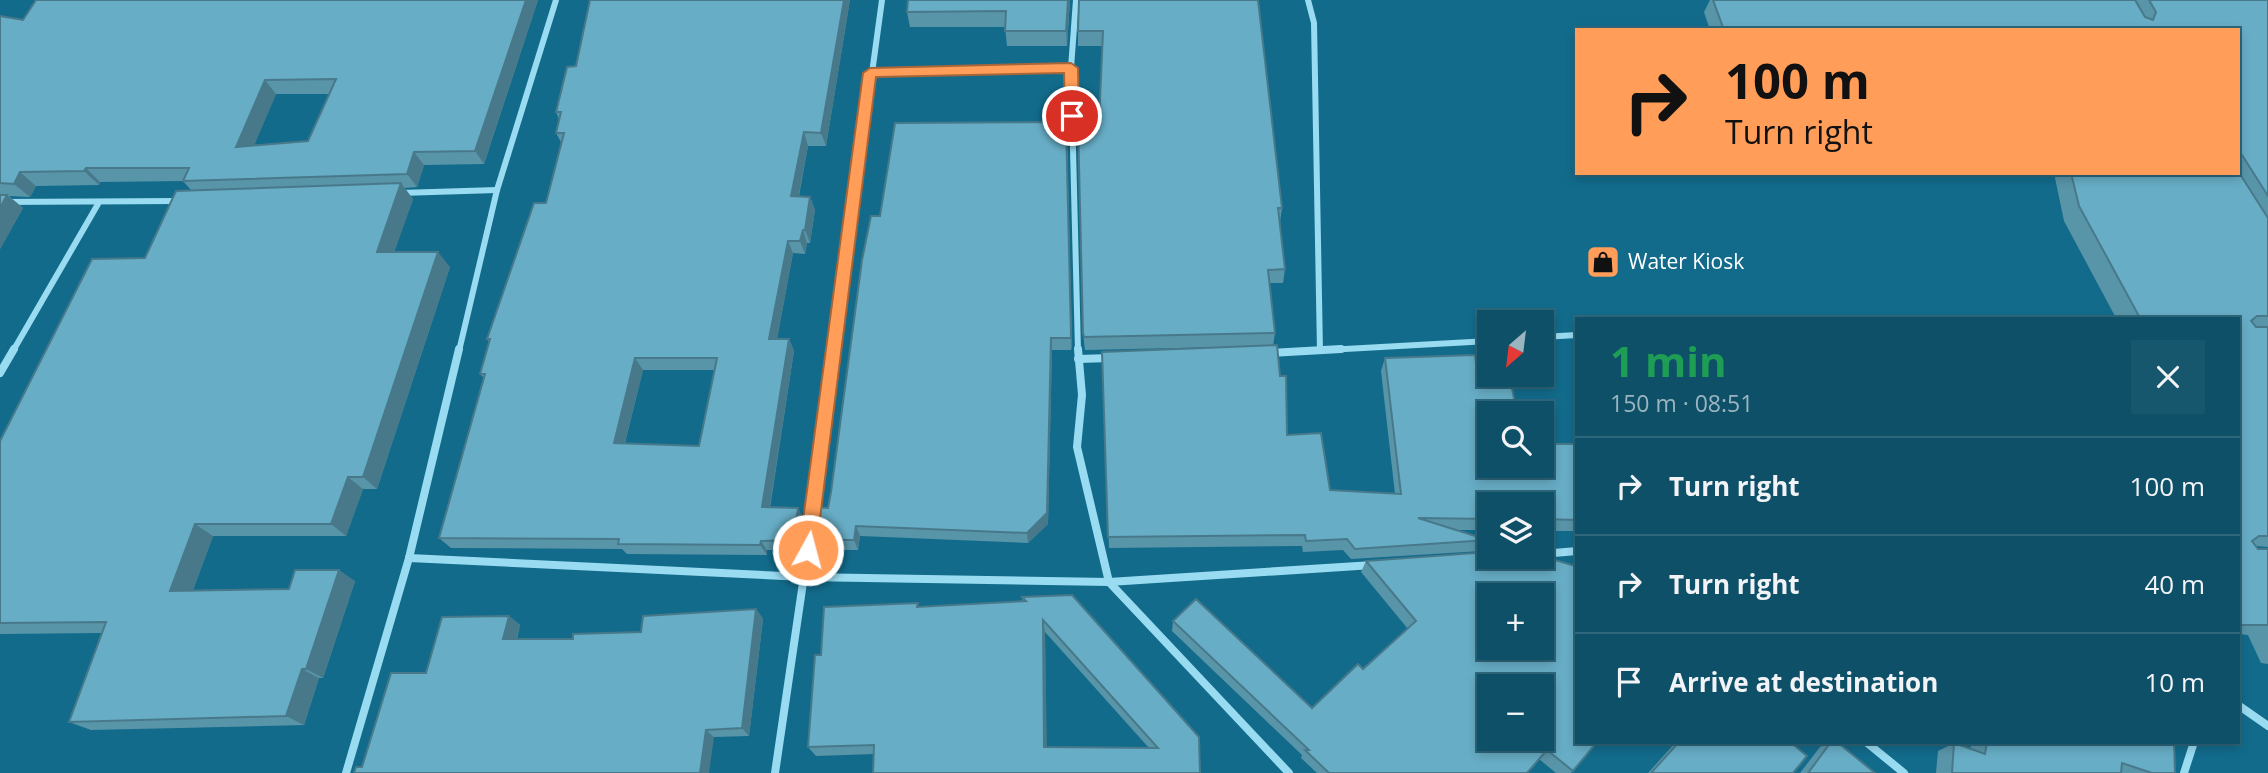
<!DOCTYPE html>
<meta charset="utf-8">
<style>
body{margin:0;font-family:"Open Sans",sans-serif;background:#17576e;color:#f1f3f6;height:100vh;display:flex;flex-direction:column;font-size:26px;white-space:nowrap}
*{box-sizing:border-box;margin:0}
p{font-size:23px;color:#9bb5c0}
.icon{flex:none;width:38px;height:38px;fill:none;stroke:currentColor;stroke-width:2;stroke-linecap:round;stroke-linejoin:round}
.map{position:relative;flex:1;overflow:hidden}
.side{position:absolute;left:1575px;top:317px;width:665px;height:427px;display:flex;flex-direction:column;background:#0e5068;border-radius:0px;box-shadow:0 4px 10px #0003,0 0 0 2px #2e677c}
.side>*{flex:none}
.hud{position:absolute;left:1575px;top:28px;width:665px;height:147px;border-radius:0px;box-shadow:0 4px 10px #0003,0 0 0 2px #2e677c;background:#ff9d59;color:#111;overflow:hidden}
.needle{width:46px;rotate:208deg}
.fabs{position:absolute;left:1477px;top:310px;display:grid;gap:14px}
.fabs a{display:grid;place-items:center;width:77px;height:77px;border-radius:0px;background:#0e5068;box-shadow:0 4px 10px #0003,0 0 0 2px #2e677c;font-size:35px}
.pin{position:absolute;display:grid;place-items:center;width:60px;height:60px;color:#fff;margin:-30px;border:4px solid #fff;border-radius:50%;box-shadow:0 2px 7px #0007}
.me{position:absolute;width:77px;margin:-38px;rotate:7deg;stroke-linejoin:round;filter:drop-shadow(0 0 5px #0008)}
.turn{display:flex;align-items:center;gap:24px;height:147px;padding:0 35px;font-size:32px}
.turn .icon{width:91px;height:91px;stroke-width:2.5}
.turn b{display:block;font-size:49px;line-height:60px}
.round{display:grid;place-items:center;flex:none;width:74px;height:74px;border-radius:0px;background:#17576e}
.head{display:flex;align-items:center;justify-content:space-between;height:119px;padding:0 35px}
h1{font-size:42px;font-weight:700;line-height:52px;color:#1e9e55}
ul{padding:0;list-style:none}
li{display:flex;align-items:center;gap:21px;height:98px;padding:0 35px;border-top:2px solid #2e677c}
li div{flex:1}
li b{display:block;font-size:26px}
li em{font-style:normal}
.map>svg:first-child{display:block}
</style>
<div class="map">
<svg width="2268" height="773" viewBox="0 0 2268 773">
<rect width="100%" height="100%" fill="#126b8b"/>
<g fill="none" stroke-linecap="round" stroke-linejoin="round">
<g stroke="#99dbf1" stroke-width="6">
<path d="M1076 0 1071 68 1078 351"/>
<path d="M1308 0 1314 23 1320 351"/>
<path d="M870 73 1071 68"/>
<path d="M400 193 497 190"/>
<path d="M0 202 178 201"/>
<path d="M1542 337 1577 335"/>
<path d="M13 351 98 204"/>
<path d="M459 351 497 190 556 0"/>
<path d="M834 351 882 0"/>
<path d="M1309 351 1489 341"/>
</g>
<g stroke="#99dbf1" stroke-width="8">
<path d="M1078 349 1082 395 1077 447 1109 582 1289 773"/>
<path d="M1270 353 1341 349"/>
<path d="M1078 359 1111 358"/>
<path d="M0 373 14 349"/>
<path d="M812 516 835 349"/>
<path d="M1542 554 1577 551"/>
<path d="M409 558 804 577 1109 582 1373 565"/>
<path d="M2238 705 2268 726"/>
<path d="M1866 742 1904 773"/>
<path d="M346 773 409 558 459 349"/>
<path d="M775 773 810 535"/>
<path d="M2184 773 2194 742"/>
</g>
</g>
<g fill="#5995a9" fill-rule="evenodd">
<path d="M538 0 484 164 424 165 417 187 404 188 413 199 394 252 450 267 377 489H363L346 536H213L193 590 289 589 355 581 323 678H319L304 725 91 730 69 722 102 633 0 634V441L145 258 192 191 183 181 100 182 99 185 36 186 30 197 9 196 23 208 0 249V16L23 20ZM276 94H330L308 141 254 145Z"/>
<path d="M850 0 826 146H808L799 196 810 197 815 210 810 243H807L805 254 793 253 777 339H789L794 351 770 508 804 518 799 550H767V555L627 554 622 549 451 548 439 538 484 378 480 374 489 342 487 339 546 203 562 144 556 133 559 119 556 112 576 66ZM643 370H714L699 446 625 443Z"/>
<path d="M1070 0 1067 46H1007L1005 27H910L907 12Z"/>
<path d="M1079 0 1282 208 1280 222 1285 269 1283 283H1269L1275 333 1273 346 1287 435 1330 490 1395 494 1381 371 1385 358 1489 466 1577 444V531H1542V504H1489V530H1456L1488 540 1482 551 1351 559 1343 550 1303 552 1302 546 1109 548 1102 352 1273 346 1085 350 1083 333 1099 123 1103 46H1078V31Z"/>
<path d="M1710 0H2268V547L2256 546 2258 549H2268V664L2261 663 2248 635 2238 634V318H2116L2064 221 2054 173H2238V30H1710L1704 12Z"/>
<path d="M1067 136 1072 346 1071 350H1052L1048 524 1028 543 860 536 858 550H813L807 540 828 508 880 216Z"/>
<path d="M1577 362V381L1574 367Z"/>
<path d="M1366 561 1573 771 1571 773H1556L1539 759 1527 773H1317L1301 758 1302 755 1172 631 1173 621 1312 708 1363 669 1408 629 1361 572Z"/>
<path d="M1022 597 1200 773 874 754 816 756 808 747 821 655 919 607 1023 602ZM1045 632 1149 748 1046 747Z"/>
<path d="M756 609 763 619 749 736 714 737 362 767 426 673 509 616 520 625 517 639H573L641 632Z"/>
<path d="M1676 742H1790L1793 773H1648Z"/>
<path d="M1829 742H1837L1875 773H1800L1820 747Z"/>
<path d="M1972 742H2174L2175 773H1936L1938 751 1954 743 1970 749Z"/>
</g>
<g fill="#48798a">
<path d="M526 0H538L484 164 475 151Z"/>
<path d="M844 0H850L826 146 821 133Z"/>
<path d="M1068 0H1070L1067 46 1066 31Z"/>
<path d="M265 80 276 94 248 160 236 147Z"/>
<path d="M1066 122 1072 346 1071 350V338Z"/>
<path d="M804 132 808 146 796 209 791 196Z"/>
<path d="M414 152 424 165 417 187 407 174Z"/>
<path d="M86 168 100 182 99 185 84 171Z"/>
<path d="M20 172 36 186 30 197 14 184Z"/>
<path d="M401 183 413 199 389 267 377 252Z"/>
<path d="M7 195 23 208 0 249V208Z"/>
<path d="M810 197 815 210 810 243 805 230Z"/>
<path d="M803 230 807 243 805 254 800 241Z"/>
<path d="M788 241 793 253 775 351 769 339Z"/>
<path d="M438 252 450 267 377 489 363 477Z"/>
<path d="M1051 338 1052 350 1048 524 1028 543 1027 533Z"/>
<path d="M789 339 794 351 768 518 762 507Z"/>
<path d="M635 358 643 370 622 454 614 443Z"/>
<path d="M348 477 363 489 346 536 331 524Z"/>
<path d="M798 508 804 518 799 550 794 540Z"/>
<path d="M195 524 213 536 189 601 170 591Z"/>
<path d="M856 526 860 536 858 550 854 540Z"/>
<path d="M761 541 767 550V555L760 545Z"/>
<path d="M339 570 355 581 323 678 306 669Z"/>
<path d="M756 609 763 619 749 736 742 728Z"/>
<path d="M509 616 520 625 514 648 503 639Z"/>
<path d="M1043 620 1045 632 1047 756 1044 747Z"/>
<path d="M302 669 319 678 304 725 286 716Z"/>
<path d="M706 730 714 737 709 773H700Z"/>
</g>
<g fill="#67adc5" stroke="#48798a" stroke-width="2" fill-rule="evenodd">
<path d="M36 0H526L475 151 414 152 407 174 183 181 189 168H86L84 171 20 172 14 184 0 183V16L23 20ZM336 79 308 141 236 147 265 80Z"/>
<path d="M590 0H844L821 133 804 132 791 196 810 197 805 230H803L800 241H788L769 339H789L762 507 798 508 794 540 761 541 760 545 618 544 619 539 439 538 485 374H480L490 339H487L534 203H546L564 133H556L561 112H556L567 67 576 66ZM635 358H717L699 446 614 443Z"/>
<path d="M908 0H1068L1066 31H1005L1006 11 907 12Z"/>
<path d="M1079 0H1258L1282 208H1278L1285 269 1268 270 1275 333 1084 337 1083 333 1078 122 1099 123 1103 31H1078Z"/>
<path d="M1713 0H2135L2145 17 2153 20 2156 12 2149 0H2268V196L2242 155H2238V30H2021L2019 27 1915 28V30H1724Z"/>
<path d="M1066 122 1071 334V338H1051L1047 513 1027 533 856 526 854 540H807L812 507 828 508 831 492 862 260 871 216H880L895 123Z"/>
<path d="M2238 171 2268 218V316H2257L2251 321 2256 327H2268V536H2259L2252 541 2258 549H2268V625H2238V318H2140L2079 206 2071 173H2238Z"/>
<path d="M401 183 377 252H438L363 477H348L331 524H195L170 591 289 589 295 570H339L306 669H302L286 716 69 722 106 622 0 623V441L92 259 145 258 176 191Z"/>
<path d="M0 195H7L0 208Z"/>
<path d="M1277 345 1280 376H1286L1287 435 1321 433 1330 490 1401 494 1385 358 1475 355 1477 372H1489V374H1509L1517 413H1489V466H1542V444H1577V520L1542 519V504H1489V519L1418 518 1488 540 1355 549 1347 539 1306 541 1305 535 1108 537 1102 352Z"/>
<path d="M1489 552V556H1542L1575 566 1577 576V742H1597L1573 771 1547 750 1527 773H1329L1305 750H1309L1173 621 1196 599 1312 708 1358 664 1363 669 1416 621 1366 561ZM1489 595H1542V648H1489ZM1489 686H1542V738H1489Z"/>
<path d="M1072 595 1199 737 1200 773H873L874 745 808 747 815 655H821L824 607 918 603 917 607 1026 601 1022 597ZM1043 620 1158 748 1044 747Z"/>
<path d="M756 609 742 728 706 730 700 773H354L356 767H362L391 673H426L442 617 509 616 503 639H573V634L641 632 643 616Z"/>
<path d="M1679 742H1790L1807 756 1793 773H1651Z"/>
<path d="M1831 742H1837L1875 773H1808Z"/>
<path d="M1987 742H2174L2175 773H2152L2122 763 2121 773H1952L1954 743 1985 754Z"/>
</g>
<path fill="#ff9d59" stroke="#a6663a" stroke-width="2" d="M1071 63 1078 68 1079 116 1072 121 1065 116 1064 73 876 77 816 550 808 558 802 556 799 550 863 73 870 68Z"/>
<defs>
<symbol id="shop-square" viewBox="-11 -11 22 22"><rect x="-9" y="-9" width="18" height="18" rx="4" fill="#ff9d59" stroke="#126b8b"/><path d="M-5-2.5h2.3a2.7 3.5 0 0 1 5.4 0H5L5.5 6h-11ZM-1.5-2.5h3a1.5 2.3 0 0 0-3 0Z" fill="#111"/></symbol>
</defs>
<g fill-rule="evenodd">
<use href="#shop-square" x="1584" y="243" width="38" height="38"/>
</g>
<g text-anchor="middle" stroke-width="7" stroke-linejoin="round" paint-order="stroke">
<g font-size="21" fill="#fff" stroke="#126b8b" text-anchor="start">
<text x="1628" y="269">Water Kiosk</text>
</g>
</g>
</svg>
<div class="fabs">
<a><svg class="needle" viewBox="-14 -14 28 28"><path d="M0-13l5 13h-10z" fill="#e53935"/><path d="M0 13l5-13h-10z" fill="#9bb5c0"/></svg></a>
<a><svg class="icon" aria-label="search" viewBox="0 0 24 24"><circle cx="10" cy="10" r="6"/><path d="M15 15l6 6"/></svg></a>
<a><svg class="icon" aria-label="layers" viewBox="0 0 24 24"><path d="M12 4l9 5-9 5-9-5zM3 14l9 5 9-5"/></svg></a>
<a>+</a>
<a>−</a>
</div>
<div class="pin" style="left:1072px;top:116px;background:#d93025"><svg class="icon" aria-label="arrive" viewBox="0 0 24 24"><path d="M6 21V4h12l-3 4 3 4H6"/></svg></div>
<svg class="me" style="left:808px;top:550px" viewBox="-20 -20 40 40"><circle r="17" fill="#ff9d59" stroke="#fff" stroke-width="3"/><path d="M0-11L8 9 0 5-8 9z" fill="#fff"/></svg>
<div class="hud">
<div class="turn"><svg class="icon" aria-label="right" viewBox="0 0 24 24"><path d="M7 20v-9h11M14 6l5 5-5 5"/></svg><div><b>100 m</b>Turn right</div></div>
</div>
<section class="side">
<div class="head"><div><h1>1 min</h1><p>150 m · 08:51</p></div><a class="round"><svg class="icon" aria-label="close" viewBox="0 0 24 24"><path d="M6 6l12 12M18 6L6 18"/></svg></a></div>
<ul>
<li><svg class="icon" aria-label="right" viewBox="0 0 24 24"><path d="M7 20v-9h11M14 6l5 5-5 5"/></svg><div><b>Turn right</b></div><em>100 m</em></li>
<li><svg class="icon" aria-label="right" viewBox="0 0 24 24"><path d="M7 20v-9h11M14 6l5 5-5 5"/></svg><div><b>Turn right</b></div><em>40 m</em></li>
<li><svg class="icon" aria-label="arrive" viewBox="0 0 24 24"><path d="M6 21V4h12l-3 4 3 4H6"/></svg><div><b>Arrive at destination</b></div><em>10 m</em></li>
</ul>
</section>
</div>
